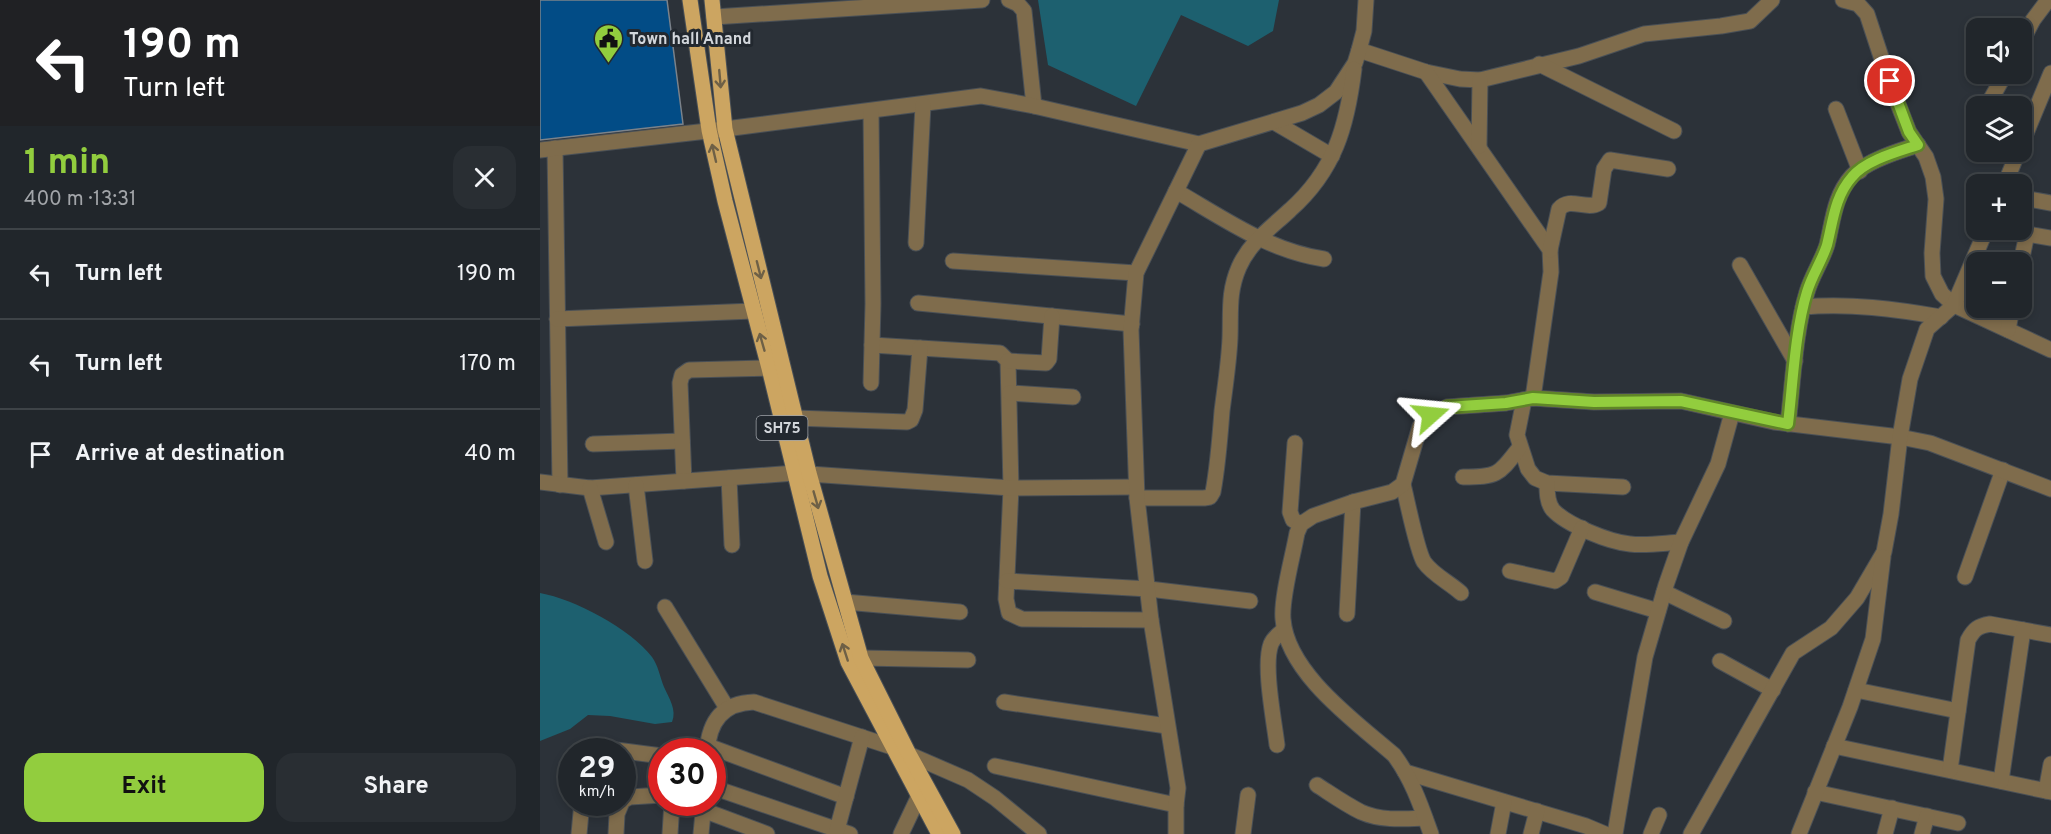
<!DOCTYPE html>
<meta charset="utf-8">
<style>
body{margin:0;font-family:Overpass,sans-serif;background:#292e33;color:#f1f3f6;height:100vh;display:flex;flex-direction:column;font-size:22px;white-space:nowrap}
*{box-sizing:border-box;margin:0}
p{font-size:20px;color:#a2a5a9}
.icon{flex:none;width:33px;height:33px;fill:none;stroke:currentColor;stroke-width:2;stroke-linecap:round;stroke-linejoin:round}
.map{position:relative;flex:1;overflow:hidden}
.details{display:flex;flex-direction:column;background:#21262b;width:540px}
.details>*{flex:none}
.guide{background:#202124;color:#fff;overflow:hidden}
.fabs{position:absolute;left:1426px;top:18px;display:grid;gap:12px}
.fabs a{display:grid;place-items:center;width:66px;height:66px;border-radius:12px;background:#21262b;box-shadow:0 3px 9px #0003,0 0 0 2px #3e4347;font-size:30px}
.speed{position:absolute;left:18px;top:738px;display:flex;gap:12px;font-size:30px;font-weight:700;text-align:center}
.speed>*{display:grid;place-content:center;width:78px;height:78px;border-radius:50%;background:#21262b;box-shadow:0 3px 9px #0003,0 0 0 2px #3e4347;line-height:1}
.speed small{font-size:15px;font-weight:400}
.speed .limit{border:9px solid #d22;background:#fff;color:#111}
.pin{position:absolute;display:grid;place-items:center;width:51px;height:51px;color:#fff;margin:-26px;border:3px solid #fff;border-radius:50%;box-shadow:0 2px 6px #0007}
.me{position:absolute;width:66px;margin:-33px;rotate:72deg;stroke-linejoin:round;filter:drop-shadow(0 0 4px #0008)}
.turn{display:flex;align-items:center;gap:21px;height:126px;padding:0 24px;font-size:27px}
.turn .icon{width:78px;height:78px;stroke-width:2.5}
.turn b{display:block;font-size:42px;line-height:51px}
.round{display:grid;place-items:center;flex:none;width:63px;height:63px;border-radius:18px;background:#292e33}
.headline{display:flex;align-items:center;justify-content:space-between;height:102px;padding:0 24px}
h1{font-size:36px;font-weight:700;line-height:45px;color:#92cd3e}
.primary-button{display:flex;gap:12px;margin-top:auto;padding:12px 24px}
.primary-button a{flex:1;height:69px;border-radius:18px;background:#92cd3e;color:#111;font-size:24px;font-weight:700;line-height:69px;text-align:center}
.primary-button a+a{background:#292e33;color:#f1f3f6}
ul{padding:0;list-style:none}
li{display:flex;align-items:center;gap:18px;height:90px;padding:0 24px;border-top:2px solid #3e4347}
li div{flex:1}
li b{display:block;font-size:22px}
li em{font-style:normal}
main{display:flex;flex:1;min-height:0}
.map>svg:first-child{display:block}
</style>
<main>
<section class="details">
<div class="guide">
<div class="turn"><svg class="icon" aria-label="left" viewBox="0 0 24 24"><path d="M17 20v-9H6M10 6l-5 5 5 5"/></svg><div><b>190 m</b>Turn left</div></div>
</div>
<div class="headline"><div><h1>1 min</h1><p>400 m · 13:31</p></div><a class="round"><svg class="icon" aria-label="close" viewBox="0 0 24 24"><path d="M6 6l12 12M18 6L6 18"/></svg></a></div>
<ul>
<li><svg class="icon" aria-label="left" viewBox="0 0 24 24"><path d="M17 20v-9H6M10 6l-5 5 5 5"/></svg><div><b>Turn left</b></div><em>190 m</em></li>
<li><svg class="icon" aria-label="left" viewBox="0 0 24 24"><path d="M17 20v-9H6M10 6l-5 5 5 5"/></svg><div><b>Turn left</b></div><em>170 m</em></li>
<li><svg class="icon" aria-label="arrive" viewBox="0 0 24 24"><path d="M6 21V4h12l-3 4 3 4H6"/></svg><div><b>Arrive at destination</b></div><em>40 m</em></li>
</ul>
<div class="primary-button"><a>Exit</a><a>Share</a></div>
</section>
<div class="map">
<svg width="1511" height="834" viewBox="0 0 1511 834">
<rect width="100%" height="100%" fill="#2c3239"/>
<g fill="#1d606f">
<path d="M498 0H739L733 31 708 46 641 15 596 106 508 65Z"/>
<path d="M0 593C34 599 91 629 112 657 118 665 120 677 124 687 129 698 137 710 132 722L115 724 70 716 48 715 30 729 0 741Z"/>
</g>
<path fill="#024c86" stroke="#7b828a" stroke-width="1.5" d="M0 0H127L143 124 0 140Z"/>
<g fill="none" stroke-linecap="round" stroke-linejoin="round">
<defs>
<g id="minor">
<path d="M469 0 478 4 484 11 494 106"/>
<path d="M1303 0 1318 4 1327 14 1349 81 1369 132 1386 157 1393 177 1396 199 1392 253 1393 276 1402 294 1414 305 1511 350"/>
<path d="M174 17 442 0"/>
<path d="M1482 41 1493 20 1508 0"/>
<path d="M819 50 886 72 920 79 940 80 1039 56 1104 34 1181 26 1210 21 1232 0"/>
<path d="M999 64 1134 131"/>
<path d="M886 72 1010 250 1011 272 993 398"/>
<path d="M1447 106 1465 74"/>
<path d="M1296 109 1320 171"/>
<path d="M734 122 792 156"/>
<path d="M1482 143 1511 73"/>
<path d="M939 146 940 80"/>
<path d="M15 148 20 485"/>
<path d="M0 150 185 129 441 96 494 106 659 144 762 113 779 105 796 92 815 63 819 50 824 31 826 0"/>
<path d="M1465 184 1478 152"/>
<path d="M636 191C683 218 729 251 784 259"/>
<path d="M1482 198 1511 203"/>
<path d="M1462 230 1511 238"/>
<path d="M376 243 383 105"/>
<path d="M1010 250 1019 209C1030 196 1046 211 1059 203L1064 169 1070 160 1128 169"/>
<path d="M413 261 596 273"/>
<path d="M1481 262 1487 234"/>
<path d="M1200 265 1255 361"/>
<path d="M378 303 592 324"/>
<path d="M1263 307C1310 303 1355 309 1401 317"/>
<path d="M17 319 213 311"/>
<path d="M1468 330 1472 308"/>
<path d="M332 345 460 353 468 361 471 488 466 599 469 613 482 619 611 620"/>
<path d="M468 361 506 363 509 359 512 316"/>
<path d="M331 383 333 304 331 111"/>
<path d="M470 393 533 397"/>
<path d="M984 400 977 435 988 469 995 478 1007 483 1083 487"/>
<path d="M255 418 367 422 371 420 375 410 380 348"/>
<path d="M1248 424C1253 382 1255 331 1267 292 1272 275 1282 261 1287 245 1293 221 1294 196 1312 176 1326 161 1358 151 1378 145"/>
<path d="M755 443 750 512 753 520 761 524"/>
<path d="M53 444 142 441"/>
<path d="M923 477C959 477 959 474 980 447"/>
<path d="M189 478 192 545"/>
<path d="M144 481 140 383 142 375 149 370 229 368"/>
<path d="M0 482 50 488 255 473 471 488 596 487"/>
<path d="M1007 483C1007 492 1007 503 1013 510 1027 525 1069 542 1090 544 1106 546 1124 543 1141 542"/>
<path d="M863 484C867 500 877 551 884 562 893 575 909 582 921 593"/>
<path d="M96 485 105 561"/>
<path d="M50 488 66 542"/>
<path d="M597 498H664L670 497 673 492C678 465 680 438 682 411 685 387 689 362 690 338 691 312 688 292 699 267 710 242 731 228 750 210 795 170 807 126 814 69"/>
<path d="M970 571 1015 581 1021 577 1042 528"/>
<path d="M1425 577 1463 470"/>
<path d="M467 581 609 589 710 601"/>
<path d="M1055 592 1118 611"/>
<path d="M1124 592 1184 621"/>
<path d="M305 602 420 612"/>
<path d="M125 607 187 708"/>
<path d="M807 614 813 502"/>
<path d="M321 658 428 660"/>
<path d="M1180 661 1233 690"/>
<path d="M1316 690 1418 711"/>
<path d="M464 702 627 726"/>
<path d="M737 745C734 720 723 665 731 644 734 637 739 634 744 630"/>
<path d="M168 746 306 797"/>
<path d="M1294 746 1511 792"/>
<path d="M47 752V749L53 747 122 756"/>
<path d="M167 752C169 721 183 703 214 702L352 747 428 780 455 798 499 834"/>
<path d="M455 766 636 805"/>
<path d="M1410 770 1428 640C1434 629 1438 626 1450 624L1511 635"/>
<path d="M865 772 1046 826 1065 834"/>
<path d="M1461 781 1483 630"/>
<path d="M777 785C791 794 805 804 821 812 841 821 864 819 885 818"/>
<path d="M172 787 310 834"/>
<path d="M1506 791 1511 764"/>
<path d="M1275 792 1418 823"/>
<path d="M82 801 90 797 122 795"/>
<path d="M163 810 227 834"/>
<path d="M297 830 322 737"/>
<path d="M39 834 42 802"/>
<path d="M76 834 77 814 82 802"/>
<path d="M130 834 132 802"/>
<path d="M161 834 164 802"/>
<path d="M361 834 379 796"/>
<path d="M636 834V805L638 788 611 620 597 498 591 330 596 273 659 144"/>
<path d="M703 834 708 795"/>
<path d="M891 834C881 806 872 779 854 755 816 722 747 673 743 619 741 598 753 556 757 533L761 524 773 516 813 502 852 492 863 484 880 426 891 415 907 407 966 403 993 398 1054 402 1141 401 1234 422 1360 437 1390 443 1511 489"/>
<path d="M958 834 964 802"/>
<path d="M991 834 997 811"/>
<path d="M1075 834 1105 657 1126 585 1141 542 1178 464 1192 413"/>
<path d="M1111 834 1119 815"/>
<path d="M1151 834 1253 653 1291 628 1317 598 1344 552 1351 514 1360 437 1370 379 1387 329 1414 305 1446 230"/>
<path d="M1259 834 1310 707 1333 639 1343 557"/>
<path d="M1345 834 1352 808"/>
<path d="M1382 834 1387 816"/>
</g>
<g id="major">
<path d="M150 0 169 130 185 201 229 368 280 576 308 662 399 834"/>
<path d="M172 0 185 129 269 473 321 658 369 754 413 834"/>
</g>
</defs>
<use href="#minor" stroke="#4a5056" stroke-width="17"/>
<use href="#major" stroke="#4a5056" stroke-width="17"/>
<use href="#minor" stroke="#7f6c4c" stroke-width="15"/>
<use href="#major" stroke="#cca561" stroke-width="15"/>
</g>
<defs><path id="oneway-shaft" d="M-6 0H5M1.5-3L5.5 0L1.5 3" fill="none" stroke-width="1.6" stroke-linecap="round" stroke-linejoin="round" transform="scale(1.5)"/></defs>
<g stroke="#6e6046">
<use href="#oneway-shaft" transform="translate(180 79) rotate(85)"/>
<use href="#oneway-shaft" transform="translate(174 153) rotate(-103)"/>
<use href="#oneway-shaft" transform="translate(219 270) rotate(76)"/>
<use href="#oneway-shaft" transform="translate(222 342) rotate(-106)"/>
<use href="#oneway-shaft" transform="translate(276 500) rotate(74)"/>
<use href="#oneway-shaft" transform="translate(305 652) rotate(-108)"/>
</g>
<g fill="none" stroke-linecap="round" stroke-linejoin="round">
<defs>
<path id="route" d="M891 415 907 407 966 403 993 398 1054 402 1141 401 1248 424C1253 382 1255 331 1267 292 1272 275 1282 261 1287 245 1293 221 1295 196 1312 177 1326 160 1357 152 1378 145L1369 132 1350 81"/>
</defs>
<use href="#route" stroke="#5f8528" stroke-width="15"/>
<use href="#route" stroke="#92cd3e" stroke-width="10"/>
</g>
<defs>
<symbol id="civic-pin" viewBox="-11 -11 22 30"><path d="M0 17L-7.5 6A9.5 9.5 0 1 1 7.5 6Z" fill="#92cd3e" stroke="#22282f"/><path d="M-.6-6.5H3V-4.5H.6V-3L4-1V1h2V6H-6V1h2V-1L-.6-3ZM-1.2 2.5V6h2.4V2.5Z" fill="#111"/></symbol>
</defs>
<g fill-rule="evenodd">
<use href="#civic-pin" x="52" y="22" width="33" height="45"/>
</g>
<g text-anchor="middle" stroke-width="6" stroke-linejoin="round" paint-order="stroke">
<rect fill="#22282f" stroke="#9ea2a8" stroke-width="1.5" x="216.5" y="416" width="51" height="24" rx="4.5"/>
<g font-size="15" font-weight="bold" fill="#d3d7dc">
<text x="242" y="433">SH75</text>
</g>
<g font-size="16" font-weight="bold" fill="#d3d7dc" stroke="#22282f" text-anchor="start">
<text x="89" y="44">Town hall Anand</text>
</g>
</g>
</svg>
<div class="fabs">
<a><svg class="icon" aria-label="sound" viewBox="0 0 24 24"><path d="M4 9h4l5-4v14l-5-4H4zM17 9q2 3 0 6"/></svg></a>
<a><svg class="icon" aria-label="layers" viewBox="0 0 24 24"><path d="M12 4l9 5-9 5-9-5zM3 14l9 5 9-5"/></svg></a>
<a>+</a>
<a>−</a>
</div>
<div class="speed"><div>29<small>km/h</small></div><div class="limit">30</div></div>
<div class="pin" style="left:1350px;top:81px;background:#d93025"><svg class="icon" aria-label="arrive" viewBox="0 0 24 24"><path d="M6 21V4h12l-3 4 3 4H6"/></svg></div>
<svg class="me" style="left:891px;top:415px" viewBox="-20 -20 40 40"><path d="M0-17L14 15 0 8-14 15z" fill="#92cd3e" stroke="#fff" stroke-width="4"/></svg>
</div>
</main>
